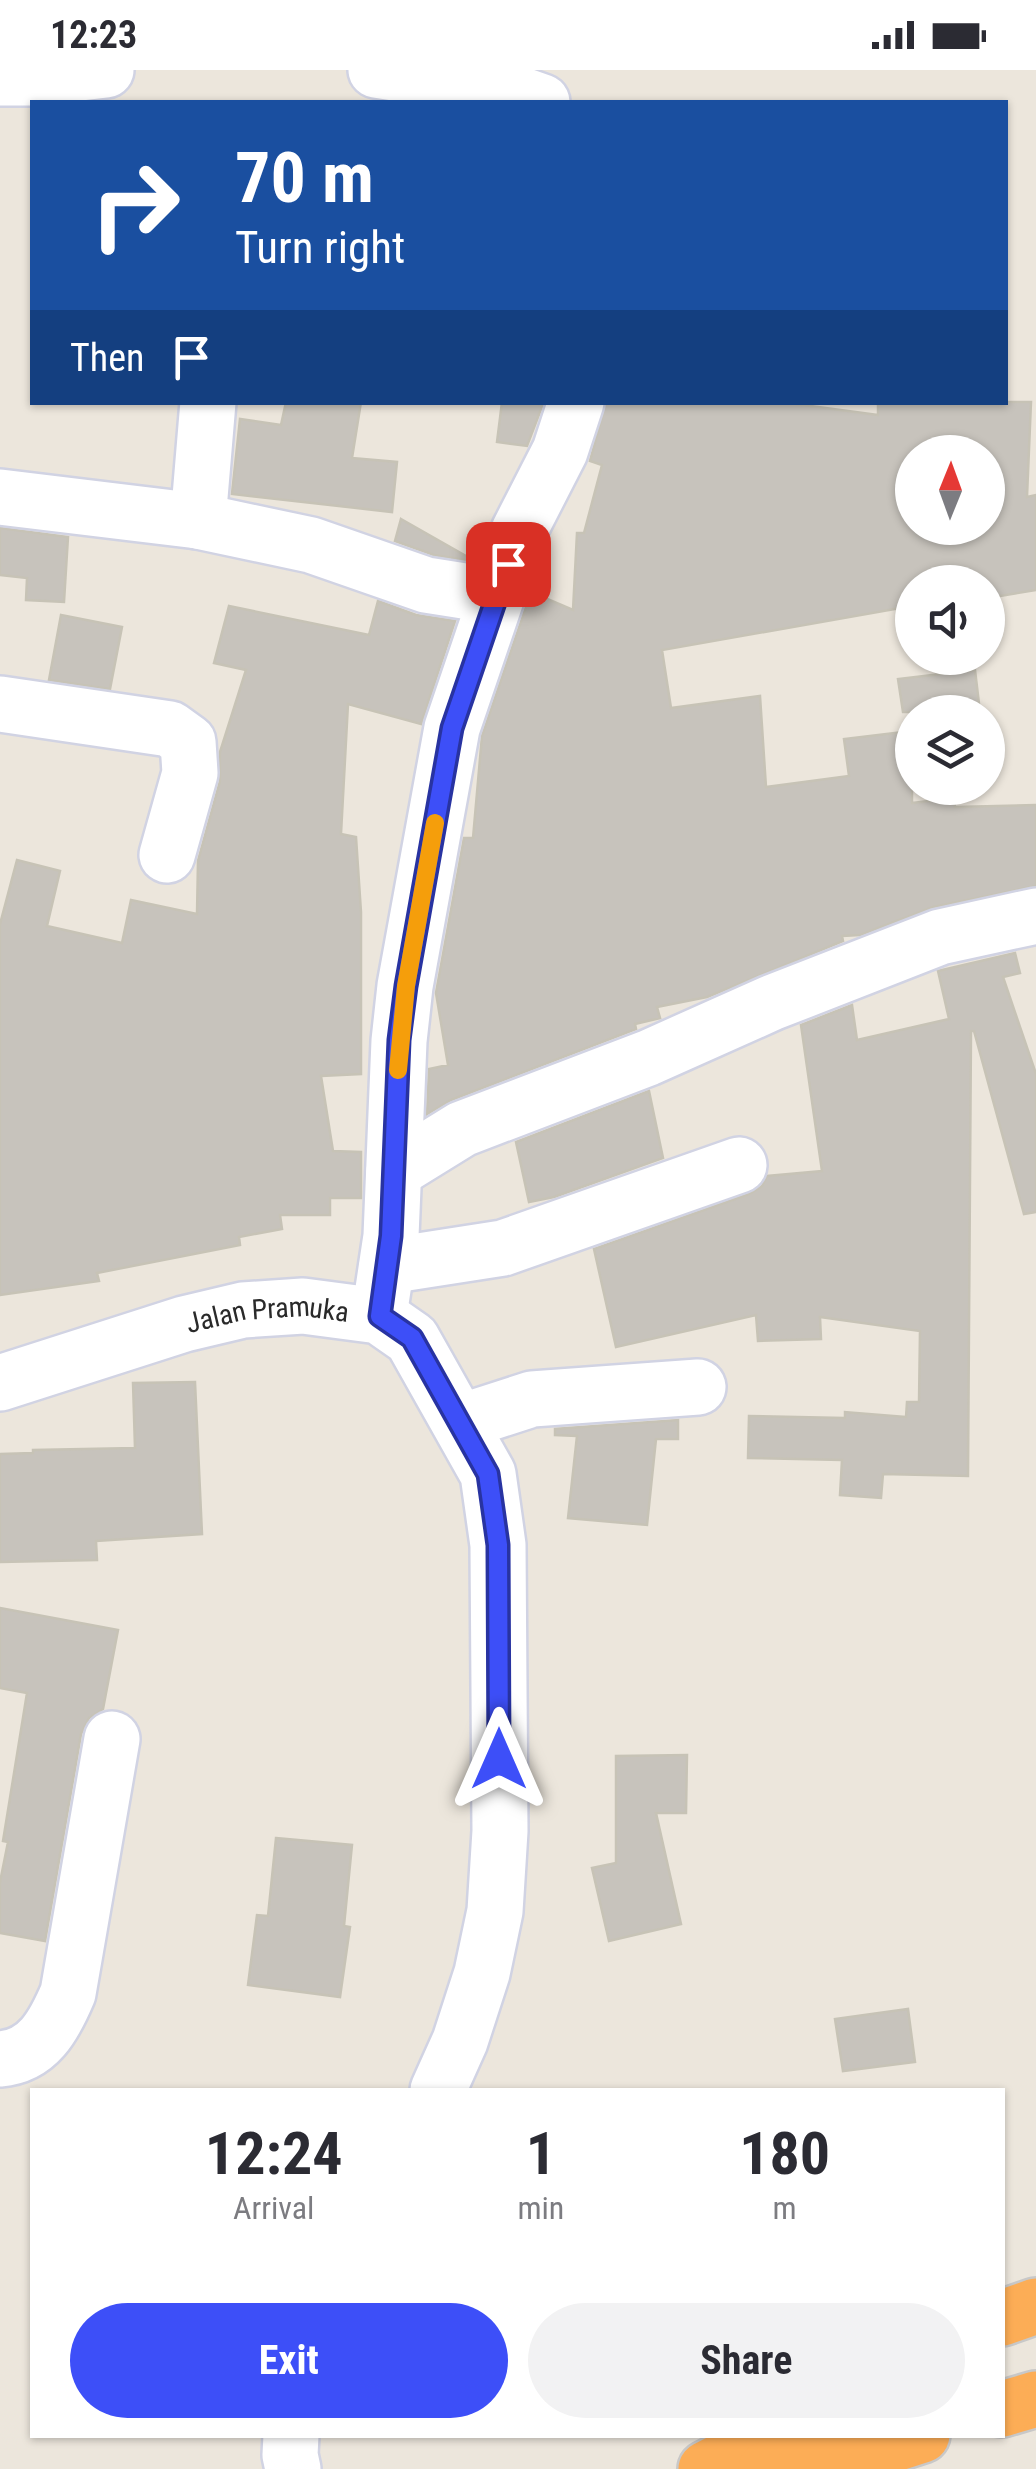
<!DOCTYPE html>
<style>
body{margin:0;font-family:"Roboto Condensed",sans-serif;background:#f2f2f3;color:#2b2b33;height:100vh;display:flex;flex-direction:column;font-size:38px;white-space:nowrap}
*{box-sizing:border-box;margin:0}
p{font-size:32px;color:#7c7c81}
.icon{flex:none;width:55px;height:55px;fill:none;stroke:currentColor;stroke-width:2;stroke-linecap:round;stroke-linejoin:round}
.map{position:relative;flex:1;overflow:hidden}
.drawer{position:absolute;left:30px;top:2018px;width:975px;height:350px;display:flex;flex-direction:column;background:#fff;border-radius:0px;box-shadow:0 2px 8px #0004}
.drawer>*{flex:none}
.top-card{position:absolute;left:30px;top:30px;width:978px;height:305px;border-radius:0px;box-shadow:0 2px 8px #0004;background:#1a4fa0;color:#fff;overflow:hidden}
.needle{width:65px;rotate:1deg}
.controls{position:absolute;left:895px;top:365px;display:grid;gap:20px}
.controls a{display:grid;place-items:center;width:110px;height:110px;border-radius:50%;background:#fff;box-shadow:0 2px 8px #0004;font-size:50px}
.pin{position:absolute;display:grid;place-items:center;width:85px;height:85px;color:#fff;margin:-42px;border-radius:20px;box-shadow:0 5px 15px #0006}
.me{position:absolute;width:110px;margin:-55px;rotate:0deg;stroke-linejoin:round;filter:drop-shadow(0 0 8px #0008)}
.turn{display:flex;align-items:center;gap:35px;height:210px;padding:0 40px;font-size:45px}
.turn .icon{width:130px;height:130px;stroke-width:2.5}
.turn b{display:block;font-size:70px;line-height:85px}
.then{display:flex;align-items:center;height:95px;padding:0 40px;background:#0003;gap:20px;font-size:38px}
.eta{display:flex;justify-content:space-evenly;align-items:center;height:170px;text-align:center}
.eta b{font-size:60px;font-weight:700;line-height:70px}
.button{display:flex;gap:20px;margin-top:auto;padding:20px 40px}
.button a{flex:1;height:115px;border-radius:60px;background:#3d4ff8;color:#fff;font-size:40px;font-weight:700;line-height:115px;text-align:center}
.button a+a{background:#f2f2f3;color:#2b2b33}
.status{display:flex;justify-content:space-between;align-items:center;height:70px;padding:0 50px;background:#fff;direction:ltr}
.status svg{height:28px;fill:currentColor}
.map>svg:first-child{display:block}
</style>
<div class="status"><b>12:23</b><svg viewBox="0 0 49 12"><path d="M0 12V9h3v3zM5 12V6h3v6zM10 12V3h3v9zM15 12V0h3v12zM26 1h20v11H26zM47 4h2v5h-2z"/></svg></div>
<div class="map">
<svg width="1036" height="2399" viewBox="0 0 1036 2399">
<rect width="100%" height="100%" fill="#ece6dc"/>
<g fill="#c7c3bc" stroke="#c7c3b6" stroke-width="2.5" fill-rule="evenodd">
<path d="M286 332H361L352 388 397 392 392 442 232 424 240 349 281 355Z"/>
<path d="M502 332 543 334 527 376 497 372Z"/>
<path d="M606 332H781L878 345V332H1031L1027 427 1036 425V520L988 528V512H912V536L662 580 671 638 760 626 766 717 849 706 844 669 912 661V733L954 728 955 737 1036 735V816L933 837 860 865 842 866 843 871 707 927 657 937 660 948 635 954 636 959 451 1030 427 1044 429 999 448 995 436 923 464 768H473L482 666 531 522 573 540 577 463H584L602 395 590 391ZM912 382H988V458H912Z"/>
<path d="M401 449 473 490 472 491 434 485 395 471Z"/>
<path d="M0 458 68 467 64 532 26 530 27 508 0 505Z"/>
<path d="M378 531 416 545 455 551 421 654 348 634 341 764 356 767 361 842V1004L321 1006 333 1081 361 1082V1128H330V1145H280L282 1159 239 1167 240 1175 97 1203 99 1211 0 1225V854L17 790 60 801 47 856 122 873 131 830 197 844 198 791 220 711V682L246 600 214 593 229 536 369 565Z"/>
<path d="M61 545 122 557 110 619 49 610Z"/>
<path d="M975 600 980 642H903L898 609Z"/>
<path d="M1015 883 1020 903 1003 907 1036 1004V1142L1024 1144 974 961H971L968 1406 883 1404 881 1428 840 1425 842 1390 748 1388 749 1346 845 1348V1342L906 1347 907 1332H919L920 1261 820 1247 821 1269 758 1271 756 1245 616 1277 594 1179 749 1124 762 1116 767 1106 822 1101 801 955 852 935 857 970 949 949 938 901Z"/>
<path d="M649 1021 663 1088 554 1127 529 1132 516 1072Z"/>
<path d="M195 1312 202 1464 96 1471 97 1490 0 1492V1384L33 1383V1380L135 1378 133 1313Z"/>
<path d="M678 1350V1369H656L647 1455 568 1448 577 1366 555 1365V1359Z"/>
<path d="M0 1538 118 1560 103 1639 89 1648 81 1664 45 1871 0 1863V1812L8 1772 3 1771 27 1623 0 1618Z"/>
<path d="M687 1685 686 1743H656L681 1854 609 1871 592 1798 616 1793V1686Z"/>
<path d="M276 1768 352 1775 344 1856 350 1857 340 1927 248 1915 257 1845 268 1846Z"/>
<path d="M908 1939 915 1992 843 2001 835 1949Z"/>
</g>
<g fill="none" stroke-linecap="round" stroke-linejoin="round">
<defs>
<g id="minor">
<path d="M376 0 514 22 542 32"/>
<path d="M0 8H38L106 0"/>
<path d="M0 427 198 451 311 475 426 515 496 526"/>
<path d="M198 451 208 332"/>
<path d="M0 634 170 659 188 672 190 703 167 785"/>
<path d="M394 1101 462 1059 648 988 771 933 940 867 1036 846"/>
<path d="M387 1196 503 1178 739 1095"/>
<path d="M379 1246 391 1166 399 971 405 916 452 658 519 461 560 381 576 332"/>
<path id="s1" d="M0 1313 184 1254 243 1240 303 1236 379 1246 412 1269 488 1404 498 1475 500 1761 495 1841 482 1903 460 1971 438 2020"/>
<path d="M461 1352 532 1329 698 1317"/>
<path d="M0 1989C38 1986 54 1956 68 1923L112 1669"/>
<path d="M291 2365 290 2385 293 2399"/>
</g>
<g id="highway">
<path d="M1002 2248 1036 2236"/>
<path d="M1002 2339 1036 2329"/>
<path d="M706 2399 772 2365"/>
<path d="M766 2399 873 2381 922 2365"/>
</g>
</defs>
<use href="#minor" stroke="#d1d3e3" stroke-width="60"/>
<use href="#highway" stroke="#c8c8c8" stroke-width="60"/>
<use href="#minor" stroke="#fff" stroke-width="55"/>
<use href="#highway" stroke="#fcad56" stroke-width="55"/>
</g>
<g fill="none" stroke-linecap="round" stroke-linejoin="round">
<defs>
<path id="route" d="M499 1689 498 1475 488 1404 412 1268 380 1246 391 1166 399 970 406 916 452 658 508 494"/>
</defs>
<use href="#route" stroke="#2833a1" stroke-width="25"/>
<use href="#route" stroke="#3d4ff8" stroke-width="18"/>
<path stroke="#f59e0b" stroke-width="18" d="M398 1000 406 916 435 753"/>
</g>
<g text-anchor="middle" stroke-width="8" stroke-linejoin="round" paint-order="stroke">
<g font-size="28" fill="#2a2a2a" stroke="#fff">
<text dy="10" stroke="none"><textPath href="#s1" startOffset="278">Jalan Pramuka</textPath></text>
</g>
</g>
</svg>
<div class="controls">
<a><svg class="needle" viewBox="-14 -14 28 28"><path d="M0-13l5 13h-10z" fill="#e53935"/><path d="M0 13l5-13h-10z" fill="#7c7c81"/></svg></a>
<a><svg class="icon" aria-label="sound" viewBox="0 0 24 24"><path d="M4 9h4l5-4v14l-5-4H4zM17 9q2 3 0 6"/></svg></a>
<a><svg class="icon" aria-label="layers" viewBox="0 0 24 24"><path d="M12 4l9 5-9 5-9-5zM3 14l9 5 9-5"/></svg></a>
</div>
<div class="pin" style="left:508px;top:494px;background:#d93025"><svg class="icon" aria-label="arrive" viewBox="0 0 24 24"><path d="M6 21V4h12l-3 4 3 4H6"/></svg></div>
<svg class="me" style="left:499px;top:1689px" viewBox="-20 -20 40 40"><path d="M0-17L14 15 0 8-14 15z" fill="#3d4ff8" stroke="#fff" stroke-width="4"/></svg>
<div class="top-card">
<div class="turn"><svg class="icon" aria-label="right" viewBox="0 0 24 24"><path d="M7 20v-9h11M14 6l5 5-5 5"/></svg><div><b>70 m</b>Turn right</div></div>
<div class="then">Then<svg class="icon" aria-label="arrive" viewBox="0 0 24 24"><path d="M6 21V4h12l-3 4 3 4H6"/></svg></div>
</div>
<section class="drawer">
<div class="eta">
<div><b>12:24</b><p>Arrival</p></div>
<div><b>1</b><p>min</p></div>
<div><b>180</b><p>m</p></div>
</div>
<div class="button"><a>Exit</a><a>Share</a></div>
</section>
</div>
